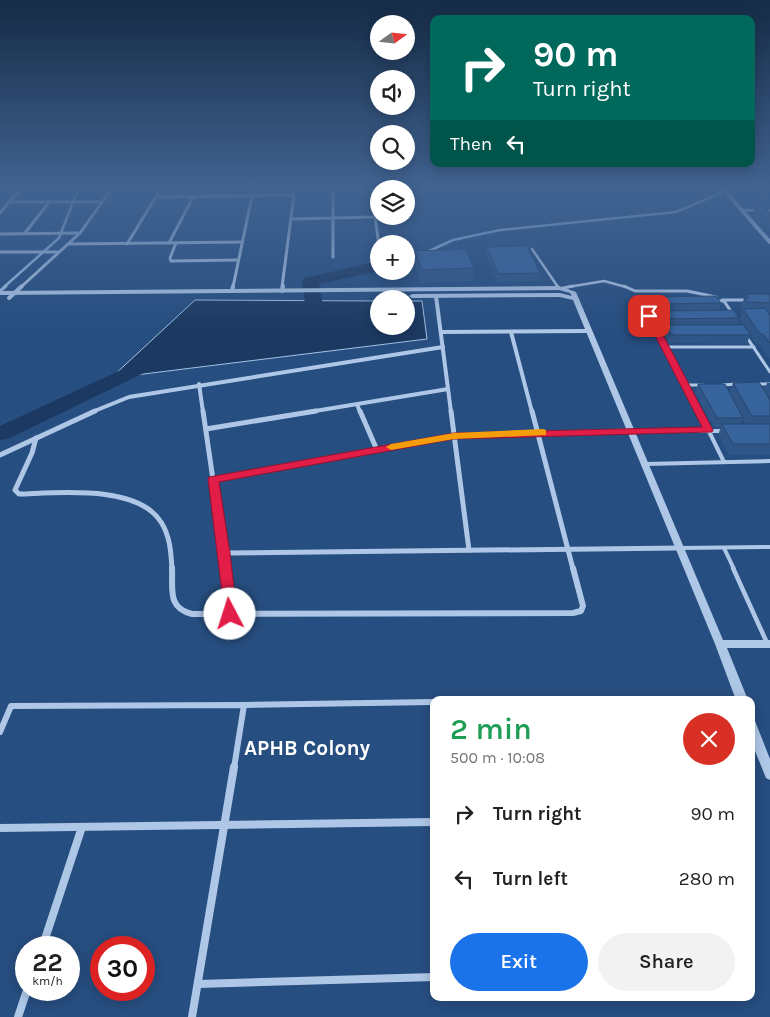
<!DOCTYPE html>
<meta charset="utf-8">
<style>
body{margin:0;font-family:Karla,sans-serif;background:#f2f2f2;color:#222;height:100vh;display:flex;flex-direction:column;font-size:19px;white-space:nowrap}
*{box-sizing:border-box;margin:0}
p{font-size:16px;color:#767676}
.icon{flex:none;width:28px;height:28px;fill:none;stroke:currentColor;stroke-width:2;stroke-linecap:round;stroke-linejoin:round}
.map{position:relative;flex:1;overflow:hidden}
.side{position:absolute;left:430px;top:696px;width:325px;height:305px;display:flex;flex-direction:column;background:#fff;border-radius:10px;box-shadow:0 2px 12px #0003}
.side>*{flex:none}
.banner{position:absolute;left:430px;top:15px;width:325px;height:152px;border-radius:10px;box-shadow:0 2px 12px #0003;background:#00695c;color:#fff;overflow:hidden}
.needle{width:32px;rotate:75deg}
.tools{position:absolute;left:370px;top:15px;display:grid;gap:10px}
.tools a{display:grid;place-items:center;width:45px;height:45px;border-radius:50%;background:#fff;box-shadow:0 2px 12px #0003;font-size:25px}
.speed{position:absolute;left:15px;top:936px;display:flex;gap:10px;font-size:25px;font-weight:700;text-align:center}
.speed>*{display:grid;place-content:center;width:65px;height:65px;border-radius:50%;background:#fff;box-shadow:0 2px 12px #0003;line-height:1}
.speed small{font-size:12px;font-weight:400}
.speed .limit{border:8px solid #d22;background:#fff;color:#111}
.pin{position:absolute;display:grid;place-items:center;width:42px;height:42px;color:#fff;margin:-21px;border-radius:10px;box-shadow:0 2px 8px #0006}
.me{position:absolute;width:55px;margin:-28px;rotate:355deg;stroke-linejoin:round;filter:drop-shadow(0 0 4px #0008)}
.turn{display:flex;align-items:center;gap:18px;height:105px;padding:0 20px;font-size:22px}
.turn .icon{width:65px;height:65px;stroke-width:2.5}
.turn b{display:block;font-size:35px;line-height:42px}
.then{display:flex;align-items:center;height:48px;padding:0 20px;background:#0003;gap:10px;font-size:19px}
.round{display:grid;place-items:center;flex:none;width:52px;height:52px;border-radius:26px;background:#f2f2f2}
.headline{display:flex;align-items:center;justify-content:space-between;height:85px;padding:0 20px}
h1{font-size:30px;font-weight:600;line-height:38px;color:#1e9e55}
.button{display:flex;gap:10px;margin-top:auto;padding:10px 20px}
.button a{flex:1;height:58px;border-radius:30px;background:#1a73e8;color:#fff;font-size:20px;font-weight:600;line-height:58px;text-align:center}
.button a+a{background:#f2f2f2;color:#222}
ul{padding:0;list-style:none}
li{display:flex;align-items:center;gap:15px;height:65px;padding:0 20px}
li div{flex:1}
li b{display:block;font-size:19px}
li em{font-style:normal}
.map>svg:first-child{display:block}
</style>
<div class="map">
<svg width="770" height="1017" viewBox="0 0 770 1017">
<rect width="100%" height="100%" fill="#274e80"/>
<path fill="#1c3961" stroke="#a3c2e6" d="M195 300 379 301V326H406V301H422L427 339 111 378Z"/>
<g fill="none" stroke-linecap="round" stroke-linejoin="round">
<g stroke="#a3c2e6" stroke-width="2.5">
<path d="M427 252 453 240 500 230 676 212 735 187"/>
<path d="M4 287 59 238 79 187"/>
</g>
<path stroke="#a3c2e6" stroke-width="3" d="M0 291 6 286"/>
<g fill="#1c3961" fill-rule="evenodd">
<path d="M420 250 425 252 428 255 425 258 406 263V253Z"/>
<path d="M379 261V271L319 284C322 301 328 320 317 335L311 336 305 335 302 331 306 313 302 281 304 278Z"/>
<path d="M149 357 156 359 158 363 156 367 8 439 0 440V426Z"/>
</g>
<g stroke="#afc7e6" stroke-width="2.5">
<path d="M741 210 770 211"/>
<path d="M532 249 558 287"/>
<path d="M568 287 604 281 626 287"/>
</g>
<g stroke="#afc7e6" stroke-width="3">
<path d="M557 286 559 288"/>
<path d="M624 286 635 291H687L716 297"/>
<path d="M563 288 573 286"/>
<path d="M722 300H748"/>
<path d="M654 301 643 303 686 385H703"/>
<path d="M716 301H724L732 313"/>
<path d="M746 336 770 372"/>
<path d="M666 347H754"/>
<path d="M755 384H770"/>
<path d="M686 385 699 412"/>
<path d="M722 385 738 384"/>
</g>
<g stroke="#afc7e6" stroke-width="4">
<path d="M699 411 724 462"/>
<path d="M631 431H723"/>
<path d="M645 464 770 461"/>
<path d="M680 548 770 547"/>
<path d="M724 548 734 569"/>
</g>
<path stroke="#afc7e6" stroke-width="4.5" d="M733 568 767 643"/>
<g stroke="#afc7e6" stroke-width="3">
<path d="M0 187H16"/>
<path d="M371 187 379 246"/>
<path d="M156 197 293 195"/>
<path d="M9 202H103"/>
<path d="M0 213 22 187"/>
<path d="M291 219 333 218V187"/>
<path d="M25 233 50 201"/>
<path d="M0 234 80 233"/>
<path d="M169 243 193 197"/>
<path d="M176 243 170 258 171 261 238 260"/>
<path d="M69 244 242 242"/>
<path d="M127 244 162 187"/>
<path d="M0 252H58"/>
<path d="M333 257V218L375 217"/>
<path d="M21 287 80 233 113 187"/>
<path d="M233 287 252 196"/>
<path d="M282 287 295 187"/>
</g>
<g stroke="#afc7e6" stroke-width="4">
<path d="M232 291 233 286"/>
<path d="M282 291 283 286"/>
<path d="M436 296 451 412"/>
<path d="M9 298 22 286"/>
<path d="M441 332 589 331"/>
<path d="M511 332 532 412"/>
<path d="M199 384 203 412"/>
<path d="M357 404 360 412"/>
<path d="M92 412 129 397 443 347"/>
<path d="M309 412 448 389"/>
</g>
<g stroke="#afc7e6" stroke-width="5">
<path d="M203 411 226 569"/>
<path d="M360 411 377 450"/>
<path d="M451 411 469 550"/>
<path d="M532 411 573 569"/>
<path d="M206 429 316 411"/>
<path d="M36 438 32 453 15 490 19 494C57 493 137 484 161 522 170 536 171 552 172 569"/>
<path d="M0 455 95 411"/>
<path d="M213 479 454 436 631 431"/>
<path d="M224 553 680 548"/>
</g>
<g stroke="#afc7e6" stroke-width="6">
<path d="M172 568C173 589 167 608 192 614L573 613 581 611 583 606 573 568"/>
<path d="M225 568 230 614"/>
<path d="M244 705 434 702"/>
<path d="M0 732 11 706 244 705 234 768"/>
</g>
<g stroke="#afc7e6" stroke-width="8">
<path d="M0 828 434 822"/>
<path d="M42 948 82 827"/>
<path d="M198 984 434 977"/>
<path d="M18 1017 27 990"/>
<path d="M192 1017 234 767"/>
</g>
<g fill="#afc7e6" fill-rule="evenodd">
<path d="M719 187H724L770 239V244L768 243Z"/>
<path d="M559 286 576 292 723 640H770V648H727L748 700H736L715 644 573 300 560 297 412 298 409 296 412 294 560 293 572 296 570 293 559 290 0 295V291Z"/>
<path d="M751 720 755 721 770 759V780L766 778 751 741Z"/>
</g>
</g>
<g fill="#305687" fill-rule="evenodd">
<path d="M758 194H770V209L763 208 769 212 770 210V232L753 214 755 206H760L755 201Z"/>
<path d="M487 247 540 273 539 281 498 282 486 255Z"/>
<path d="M415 251 474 268 473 281 420 283 415 263Z"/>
<path d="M746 294H770V313H768L770 315V359L759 344H756L750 335 747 344 668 343 664 334 665 327 660 328 656 319 658 312 652 313 649 305 651 297 721 303 719 310 739 318 737 325H743L740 319 742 310 740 308Z"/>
<path d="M770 382V455H729L718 435 721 427H714L695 393 698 384 730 393 733 383 764 390 767 383H770ZM743 418 746 424H741Z"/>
</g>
<g fill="#38649d" stroke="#27466e">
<path d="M758 194H770V201L763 199Z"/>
<path d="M755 206H762L770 213V221Z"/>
<path d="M527 246 540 273 498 274 487 247Z"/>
<path d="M466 249 474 268 421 270 415 251Z"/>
<path d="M746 294H770V303L747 302 744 298H748Z"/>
<path d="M716 296 721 303 655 304 651 297Z"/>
<path d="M765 308 770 315V343L763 334H760L743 309Z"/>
<path d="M734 310 739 318 662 319 658 311Z"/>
<path d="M666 325H744L751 335H671Z"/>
<path d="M759 382 770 400V416H752L733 383Z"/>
<path d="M698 384H725L743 418H717Z"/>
<path d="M722 424H770V444H733Z"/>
</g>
<linearGradient id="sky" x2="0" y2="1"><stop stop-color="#152b46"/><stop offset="0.57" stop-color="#416391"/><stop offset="1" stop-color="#416391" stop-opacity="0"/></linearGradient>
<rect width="770" height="330" fill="url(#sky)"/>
<path fill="#e11d48" stroke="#92132f" d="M649 313 653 316 713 430 712 432 454 439 219 482 230 553 237 614 235 617H225L208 479 209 477 454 433 702 427 645 316Z"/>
<path fill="#f59e0b" d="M543 429 546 430V435L454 439 391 450 386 447 391 444 454 433Z"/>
<g text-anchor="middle" stroke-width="5" stroke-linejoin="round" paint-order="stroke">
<g font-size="21" font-weight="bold" fill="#fff" stroke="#274e80">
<text x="307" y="755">APHB Colony</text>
</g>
</g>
</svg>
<div class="tools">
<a><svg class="needle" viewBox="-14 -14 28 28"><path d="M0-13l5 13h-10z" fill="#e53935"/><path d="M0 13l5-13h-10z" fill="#767676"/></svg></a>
<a><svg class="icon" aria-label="sound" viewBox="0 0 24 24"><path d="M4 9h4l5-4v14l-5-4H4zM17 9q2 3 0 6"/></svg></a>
<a><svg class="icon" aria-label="search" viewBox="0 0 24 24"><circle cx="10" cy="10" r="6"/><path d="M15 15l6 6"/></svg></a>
<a><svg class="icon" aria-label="layers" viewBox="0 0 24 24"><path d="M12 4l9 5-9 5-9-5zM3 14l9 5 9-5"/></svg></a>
<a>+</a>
<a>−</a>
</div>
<div class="speed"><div>22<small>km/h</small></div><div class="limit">30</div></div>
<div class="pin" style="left:649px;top:316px;background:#d93025"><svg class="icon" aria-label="arrive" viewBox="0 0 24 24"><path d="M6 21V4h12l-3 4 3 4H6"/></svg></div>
<svg class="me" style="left:230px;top:614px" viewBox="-20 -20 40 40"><circle r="19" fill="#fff"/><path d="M0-13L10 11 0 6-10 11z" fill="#e11d48"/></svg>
<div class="banner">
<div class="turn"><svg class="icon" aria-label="right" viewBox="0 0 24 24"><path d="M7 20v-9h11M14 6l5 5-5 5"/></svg><div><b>90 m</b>Turn right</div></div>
<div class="then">Then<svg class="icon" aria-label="left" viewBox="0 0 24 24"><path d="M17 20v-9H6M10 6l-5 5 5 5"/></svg></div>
</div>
<section class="side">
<div class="headline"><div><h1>2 min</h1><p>500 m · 10:08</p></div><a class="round" style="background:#d93025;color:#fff"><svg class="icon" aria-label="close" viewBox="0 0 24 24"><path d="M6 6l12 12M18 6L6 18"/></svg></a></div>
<ul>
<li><svg class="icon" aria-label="right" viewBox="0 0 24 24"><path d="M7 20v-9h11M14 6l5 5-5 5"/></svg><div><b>Turn right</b></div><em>90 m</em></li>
<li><svg class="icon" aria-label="left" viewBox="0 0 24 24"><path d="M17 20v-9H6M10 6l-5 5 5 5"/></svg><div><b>Turn left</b></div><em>280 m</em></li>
</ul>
<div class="button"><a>Exit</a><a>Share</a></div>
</section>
</div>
